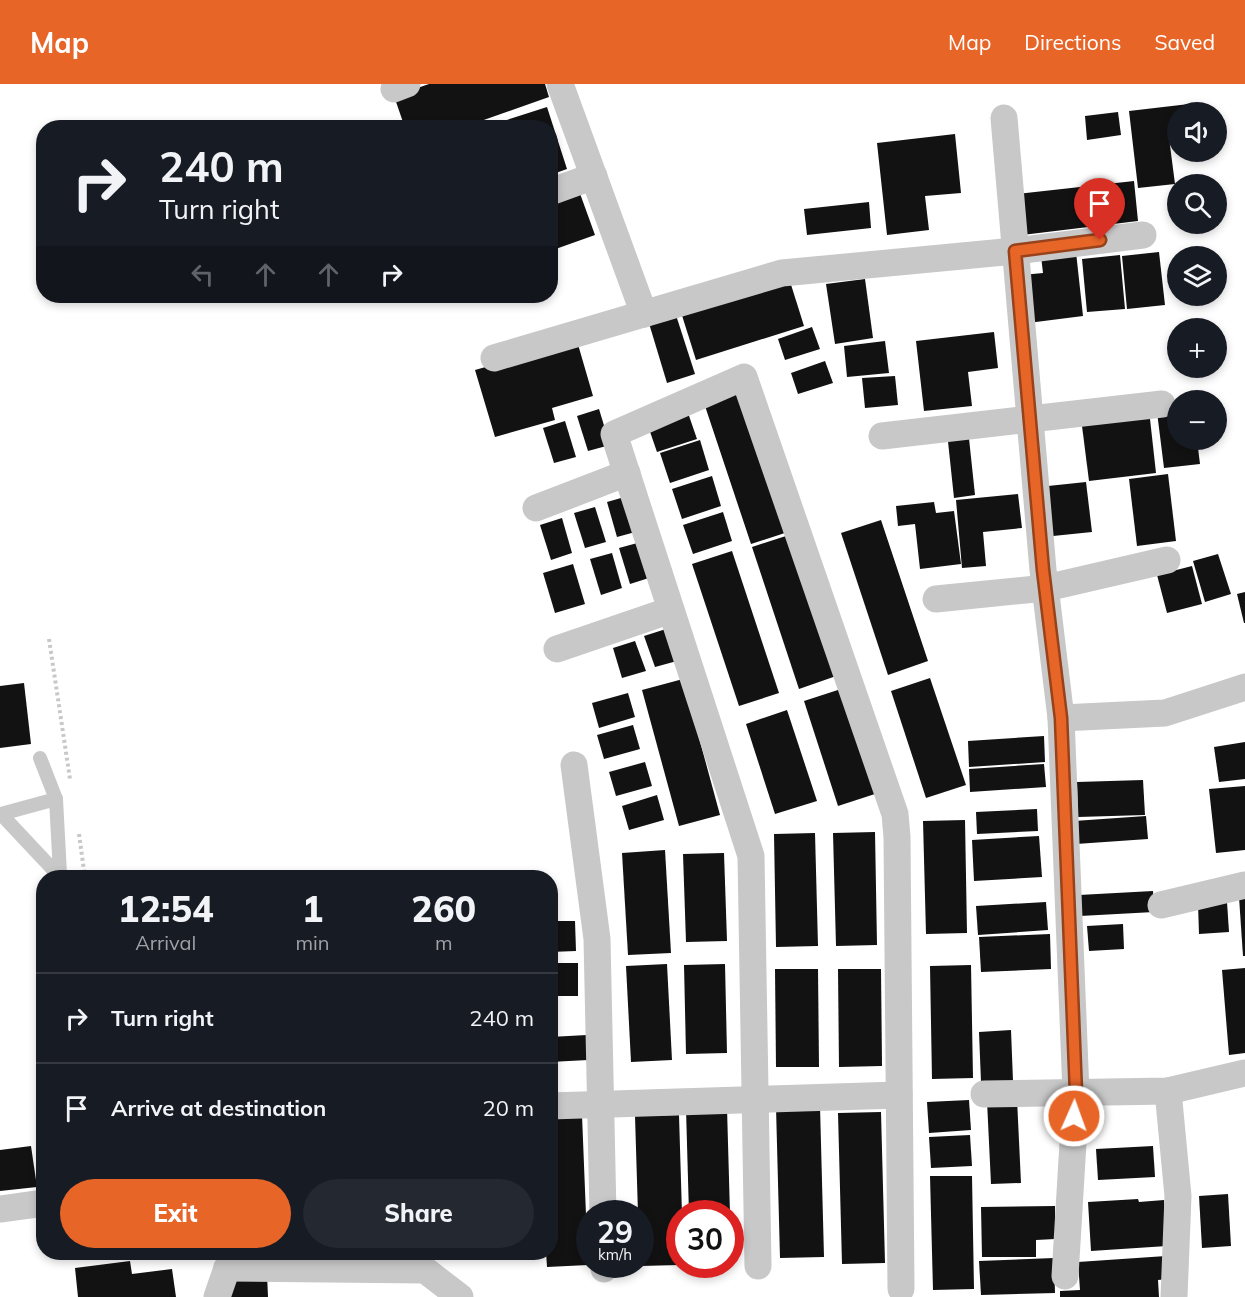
<!DOCTYPE html>
<meta charset="utf-8">
<style>
body{margin:0;font-family:Mulish,sans-serif;background:#242831;color:#f1f3f6;height:100vh;display:flex;flex-direction:column;font-size:22px;white-space:nowrap}
*{box-sizing:border-box;margin:0}
p{font-size:20px;color:#9ea1a6}
.icon{flex:none;width:33px;height:33px;fill:none;stroke:currentColor;stroke-width:2;stroke-linecap:round;stroke-linejoin:round}
.map{position:relative;flex:1;overflow:hidden}
.sheet{position:absolute;left:36px;top:786px;width:522px;height:390px;display:flex;flex-direction:column;background:#171b24;border-radius:24px;box-shadow:0 3px 9px #0003}
.sheet>*{flex:none}
.guide{position:absolute;left:36px;top:36px;width:522px;height:183px;border-radius:24px;box-shadow:0 3px 9px #0003;background:#171b24;color:#f1f3f6;overflow:hidden}
.tools{position:absolute;left:1167px;top:18px;display:grid;gap:12px}
.tools a{display:grid;place-items:center;width:60px;height:60px;border-radius:50%;background:#171b24;box-shadow:0 3px 9px #0003;font-size:30px}
.speed{position:absolute;left:576px;top:1116px;display:flex;gap:12px;font-size:30px;font-weight:700;text-align:center}
.speed>*{display:grid;place-content:center;width:78px;height:78px;border-radius:50%;background:#171b24;box-shadow:0 3px 9px #0003;line-height:1}
.speed small{font-size:15px;font-weight:400}
.speed .limit{border:9px solid #d22;background:#fff;color:#111}
.pin{position:absolute;display:grid;place-items:center;width:51px;height:51px;color:#fff;margin:-62px -26px;border-radius:50% 50% 50% 0;rotate:-45deg;box-shadow:0 0 6px #0007}
.pin .icon{rotate:45deg}
.me{position:absolute;width:66px;margin:-33px;rotate:2deg;stroke-linejoin:round;filter:drop-shadow(0 0 4px #0008)}
.turn{display:flex;align-items:center;gap:21px;height:126px;padding:0 24px;font-size:27px}
.turn .icon{width:78px;height:78px;stroke-width:2.5}
.turn b{display:block;font-size:42px;line-height:51px}
.lanes{display:flex;align-items:center;height:57px;padding:0 24px;background:#0003;justify-content:center;gap:30px;direction:ltr}
.lanes .off{opacity:.35}
.eta{display:flex;justify-content:space-evenly;align-items:center;height:102px;text-align:center}
.eta b{font-size:36px;font-weight:800;line-height:42px}
.cta{display:flex;gap:12px;margin-top:auto;padding:12px 24px}
.cta a{flex:1;height:69px;border-radius:36px;background:#e86528;color:#fff;font-size:24px;font-weight:800;line-height:69px;text-align:center}
.cta a+a{background:#242831;color:#f1f3f6}
ul{padding:0;list-style:none}
li{display:flex;align-items:center;gap:18px;height:90px;padding:0 24px;border-top:2px solid #363941}
li div{flex:1}
li b{display:block;font-size:22px}
li em{font-style:normal}
header{display:flex;align-items:center;gap:36px;box-sizing:border-box;height:84px;padding:0 30px;background:#e86528;color:#fff}
header strong{font-size:28px}
nav{display:flex;gap:33px;margin-inline-start:auto;font-size:21px}
.map>svg:first-child{display:block}
</style>
<header>
<strong>Map</strong>
<nav><a>Map</a><a>Directions</a><a>Saved</a></nav>
</header>
<div class="map">
<svg width="1245" height="1213" viewBox="0 0 1245 1213">
<rect width="100%" height="100%" fill="#fff"/>
<g fill="#121212">
<path d="M429 0H545L549 13 461 44H405L394 12Z"/>
<path d="M1189 20 1190 28H1178V45L1168 46 1175 100 1138 104 1129 27Z"/>
<path d="M547 23 567 85 550 91V44L485 43Z"/>
<path d="M1118 28 1121 51 1087 56 1085 32Z"/>
<path d="M955 50 961 109 925 112 929 146 887 151 877 59Z"/>
<path d="M1134 97 1138 137 1022 151 1017 110Z"/>
<path d="M578 104 595 151 550 167V113Z"/>
<path d="M869 118 871 144 807 151 804 125Z"/>
<path d="M1076 168 1083 232 1028 239 1022 191 1043 189 1041 172Z"/>
<path d="M1159 168 1165 221 1127 225 1122 172Z"/>
<path d="M1120 171 1125 225 1087 228 1082 175Z"/>
<path d="M788 191 804 242 696 276 680 225Z"/>
<path d="M865 195 873 254 835 260 826 200Z"/>
<path d="M675 228 695 290 667 299 648 236Z"/>
<path d="M812 243 820 265 785 276 778 255Z"/>
<path d="M994 248 998 284 968 288 972 322 924 327 916 257Z"/>
<path d="M577 257 593 312 552 324 555 336 495 353 475 286Z"/>
<path d="M885 257 889 289 847 293 844 262Z"/>
<path d="M825 277 833 299 798 310 791 289Z"/>
<path d="M895 292 898 321 865 324 862 294Z"/>
<path d="M744 305 791 447 751 460 704 319Z"/>
<path d="M599 325 610 361 588 367 577 332Z"/>
<path d="M687 326 697 355 657 368 647 339Z"/>
<path d="M1149 326 1156 389 1089 397 1081 334Z"/>
<path d="M1178 326V356H1197L1200 380 1164 384 1157 328Z"/>
<path d="M565 337 576 373 554 379 543 344Z"/>
<path d="M968 345 975 411 954 414 947 348Z"/>
<path d="M700 356 709 386 670 399 660 369Z"/>
<path d="M1168 390 1176 457 1137 462 1129 395Z"/>
<path d="M712 392 721 422 682 435 672 405Z"/>
<path d="M1086 398 1092 448 1053 452 1048 402Z"/>
<path d="M1018 410 1022 444 983 448 986 482 962 484 956 416Z"/>
<path d="M628 412 639 447 617 453 607 418Z"/>
<path d="M934 418 936 429 954 427 961 480 920 485 915 440 898 442 896 422Z"/>
<path d="M595 423 606 458 585 464 574 429Z"/>
<path d="M723 428 732 457 693 470 683 441Z"/>
<path d="M562 434 572 469 551 476 540 441Z"/>
<path d="M881 436 928 577 888 591 841 449Z"/>
<path d="M792 450 839 591 799 605 752 463Z"/>
<path d="M641 458 652 493 630 500 619 464Z"/>
<path d="M732 467 779 609 739 622 692 480Z"/>
<path d="M612 469 622 504 601 511 590 475Z"/>
<path d="M1218 470 1231 510 1205 518 1193 477Z"/>
<path d="M573 480 585 520 555 529 543 489Z"/>
<path d="M1192 482 1202 520 1167 529 1157 491Z"/>
<path d="M1245 508V539H1244L1237 510Z"/>
<path d="M666 545 677 577 655 583 644 552Z"/>
<path d="M635 557 646 587 622 594 613 564Z"/>
<path d="M930 594 966 701 926 714 891 607Z"/>
<path d="M683 595 720 731 679 742 642 606Z"/>
<path d="M24 599 31 660 0 664V602Z"/>
<path d="M844 604 878 709 838 722 804 617Z"/>
<path d="M628 609 635 633 599 644 592 619Z"/>
<path d="M787 626 817 717 775 730 746 640Z"/>
<path d="M633 641 640 665 604 675 597 651Z"/>
<path d="M1044 652 1045 678 969 683 968 657Z"/>
<path d="M1245 658V695L1219 698 1214 663Z"/>
<path d="M645 678 652 702 616 712 609 688Z"/>
<path d="M1044 680 1046 703 970 708 969 685Z"/>
<path d="M1143 696 1145 731 1078 733 1077 698Z"/>
<path d="M1245 702V766L1216 769 1209 705Z"/>
<path d="M657 711 664 736 629 746 622 722Z"/>
<path d="M1037 725 1038 747 977 750 976 728Z"/>
<path d="M1146 732 1148 755 1076 760 1074 737Z"/>
<path d="M965 736 967 849 926 850 923 737Z"/>
<path d="M875 748 877 861 836 862 833 749Z"/>
<path d="M815 749 818 862 776 863 774 750Z"/>
<path d="M1039 752 1042 793 974 797 972 756Z"/>
<path d="M665 766 671 869 628 871 622 769Z"/>
<path d="M724 769 727 857 686 858 683 770Z"/>
<path d="M1153 807 1154 828 1080 832 1079 811Z"/>
<path d="M1239 813H1245V872H1243Z"/>
<path d="M1046 818 1048 846 978 851 976 822Z"/>
<path d="M1227 818 1229 848 1199 850 1198 820Z"/>
<path d="M550 837H575L576 867 550 868Z"/>
<path d="M1123 840 1124 865 1089 867 1087 842Z"/>
<path d="M1050 850 1051 885 981 888 979 853Z"/>
<rect x="550" y="879" width="28" height="33"/>
<path d="M667 880 672 976 631 978 626 882Z"/>
<path d="M725 880 727 969 686 970 684 881Z"/>
<path d="M971 881 973 994 932 995 930 882Z"/>
<path d="M1245 884V969L1229 971 1222 886Z"/>
<path d="M775 885H818L819 983H776Z"/>
<path d="M838 885H881L882 982 839 983Z"/>
<path d="M1011 946 1013 997 981 998 979 948Z"/>
<path d="M587 951 588 976 550 978V953Z"/>
<path d="M1017 1015 1021 1099 991 1100 987 1017Z"/>
<path d="M969 1016 971 1046 929 1049 927 1018Z"/>
<path d="M820 1022 824 1173 780 1174 776 1023Z"/>
<path d="M727 1024 730 1130H689L686 1025Z"/>
<path d="M881 1028 885 1179 842 1180 838 1029Z"/>
<path d="M582 1031 588 1181 547 1183 546 1168H550V1032Z"/>
<path d="M679 1031 682 1130H680V1181L640 1182V1130H638L635 1032Z"/>
<path d="M970 1051 972 1082 931 1084 929 1053Z"/>
<path d="M31 1062 37 1103 0 1107V1066Z"/>
<path d="M1153 1062 1155 1093 1098 1096 1096 1065Z"/>
<path d="M930 1092H972L974 1205 933 1206Z"/>
<path d="M1228 1110 1231 1162 1202 1164 1199 1112Z"/>
<path d="M1138 1115 1139 1118 1164 1116 1167 1162 1091 1167 1088 1118Z"/>
<path d="M1055 1122V1155L1036 1156V1173H982L981 1123Z"/>
<path d="M488 1168H525V1175L488 1176Z"/>
<path d="M1166 1172 1168 1195 1158 1196 1159 1213H1060V1207L1080 1206 1078 1178Z"/>
<path d="M1054 1174 1055 1209 981 1211 979 1177Z"/>
<path d="M130 1177 132 1190 172 1185 176 1213H78L75 1184Z"/>
<path d="M267 1190 268 1213H230L229 1192Z"/>
</g>
<g fill="none" stroke-linecap="round" stroke-linejoin="round">
<g stroke="#c8c8c8" stroke-width="4" stroke-dasharray="3 3" stroke-linecap="butt">
<path d="M49 555 70 695"/>
<path d="M79 750 85 794"/>
</g>
<g stroke="#c8c8c8" stroke-width="14">
<path d="M40 674 56 715"/>
<path d="M60 790 56 715 1 730 61 794"/>
</g>
<g stroke="#c8c8c8" stroke-width="27">
<path d="M560 0 644 230"/>
<path d="M394 5 407 0"/>
<path d="M1004 34 1043 486 1061 634 1076 1009 1065 1192"/>
<path d="M550 108 594 92"/>
<path d="M494 274 782 189 1015 167 1143 151"/>
<path d="M882 352 1162 320"/>
<path d="M536 424 627 389"/>
<path d="M936 515 1046 504 1167 476"/>
<path d="M557 565 671 526"/>
<path d="M1061 634 1165 629 1245 603"/>
<path d="M574 681 597 855 603 1130"/>
<path d="M1161 821 1245 801"/>
<path d="M1168 1007 1178 1112 1174 1213"/>
<path d="M984 1010 1168 1007 1245 989"/>
<path d="M550 1022 899 1011"/>
<path d="M0 1125 44 1119"/>
<path d="M604 1180V1185"/>
<path d="M758 1182 751 772 614 350 744 293 895 730 897 753 901 1205"/>
<path d="M227 1184 425 1186 460 1213"/>
<path d="M217 1213 227 1184"/>
</g>
</g>
<g fill="none" stroke-linecap="round" stroke-linejoin="round">
<defs>
<path id="route" d="M1074 1032 1076 1009 1061 634 1043 486 1015 167 1100 156"/>
</defs>
<use href="#route" stroke="#97421a" stroke-width="15"/>
<use href="#route" stroke="#e86528" stroke-width="10"/>
</g>
</svg>
<div class="tools">
<a><svg class="icon" aria-label="sound" viewBox="0 0 24 24"><path d="M4 9h4l5-4v14l-5-4H4zM17 9q2 3 0 6"/></svg></a>
<a><svg class="icon" aria-label="search" viewBox="0 0 24 24"><circle cx="10" cy="10" r="6"/><path d="M15 15l6 6"/></svg></a>
<a><svg class="icon" aria-label="layers" viewBox="0 0 24 24"><path d="M12 4l9 5-9 5-9-5zM3 14l9 5 9-5"/></svg></a>
<a>+</a>
<a>−</a>
</div>
<div class="speed"><div>29<small>km/h</small></div><div class="limit">30</div></div>
<div class="pin" style="left:1100px;top:156px;background:#d93025"><svg class="icon" aria-label="arrive" viewBox="0 0 24 24"><path d="M6 21V4h12l-3 4 3 4H6"/></svg></div>
<svg class="me" style="left:1074px;top:1032px" viewBox="-20 -20 40 40"><circle r="17" fill="#e86528" stroke="#fff" stroke-width="3"/><path d="M0-11L8 9 0 5-8 9z" fill="#fff"/></svg>
<div class="guide">
<div class="turn"><svg class="icon" aria-label="right" viewBox="0 0 24 24"><path d="M7 20v-9h11M14 6l5 5-5 5"/></svg><div><b>240 m</b>Turn right</div></div>
<div class="lanes"><svg class="icon off" aria-label="left" viewBox="0 0 24 24"><path d="M17 20v-9H6M10 6l-5 5 5 5"/></svg><svg class="icon off" aria-label="ahead" viewBox="0 0 24 24"><path d="M12 20V5M6 11l6-6 6 6"/></svg><svg class="icon off" aria-label="ahead" viewBox="0 0 24 24"><path d="M12 20V5M6 11l6-6 6 6"/></svg><svg class="icon" aria-label="right" viewBox="0 0 24 24"><path d="M7 20v-9h11M14 6l5 5-5 5"/></svg></div>
</div>
<section class="sheet">
<div class="eta">
<div><b>12:54</b><p>Arrival</p></div>
<div><b>1</b><p>min</p></div>
<div><b>260</b><p>m</p></div>
</div>
<ul>
<li><svg class="icon" aria-label="right" viewBox="0 0 24 24"><path d="M7 20v-9h11M14 6l5 5-5 5"/></svg><div><b>Turn right</b></div><em>240 m</em></li>
<li><svg class="icon" aria-label="arrive" viewBox="0 0 24 24"><path d="M6 21V4h12l-3 4 3 4H6"/></svg><div><b>Arrive at destination</b></div><em>20 m</em></li>
</ul>
<div class="cta"><a>Exit</a><a>Share</a></div>
</section>
</div>
